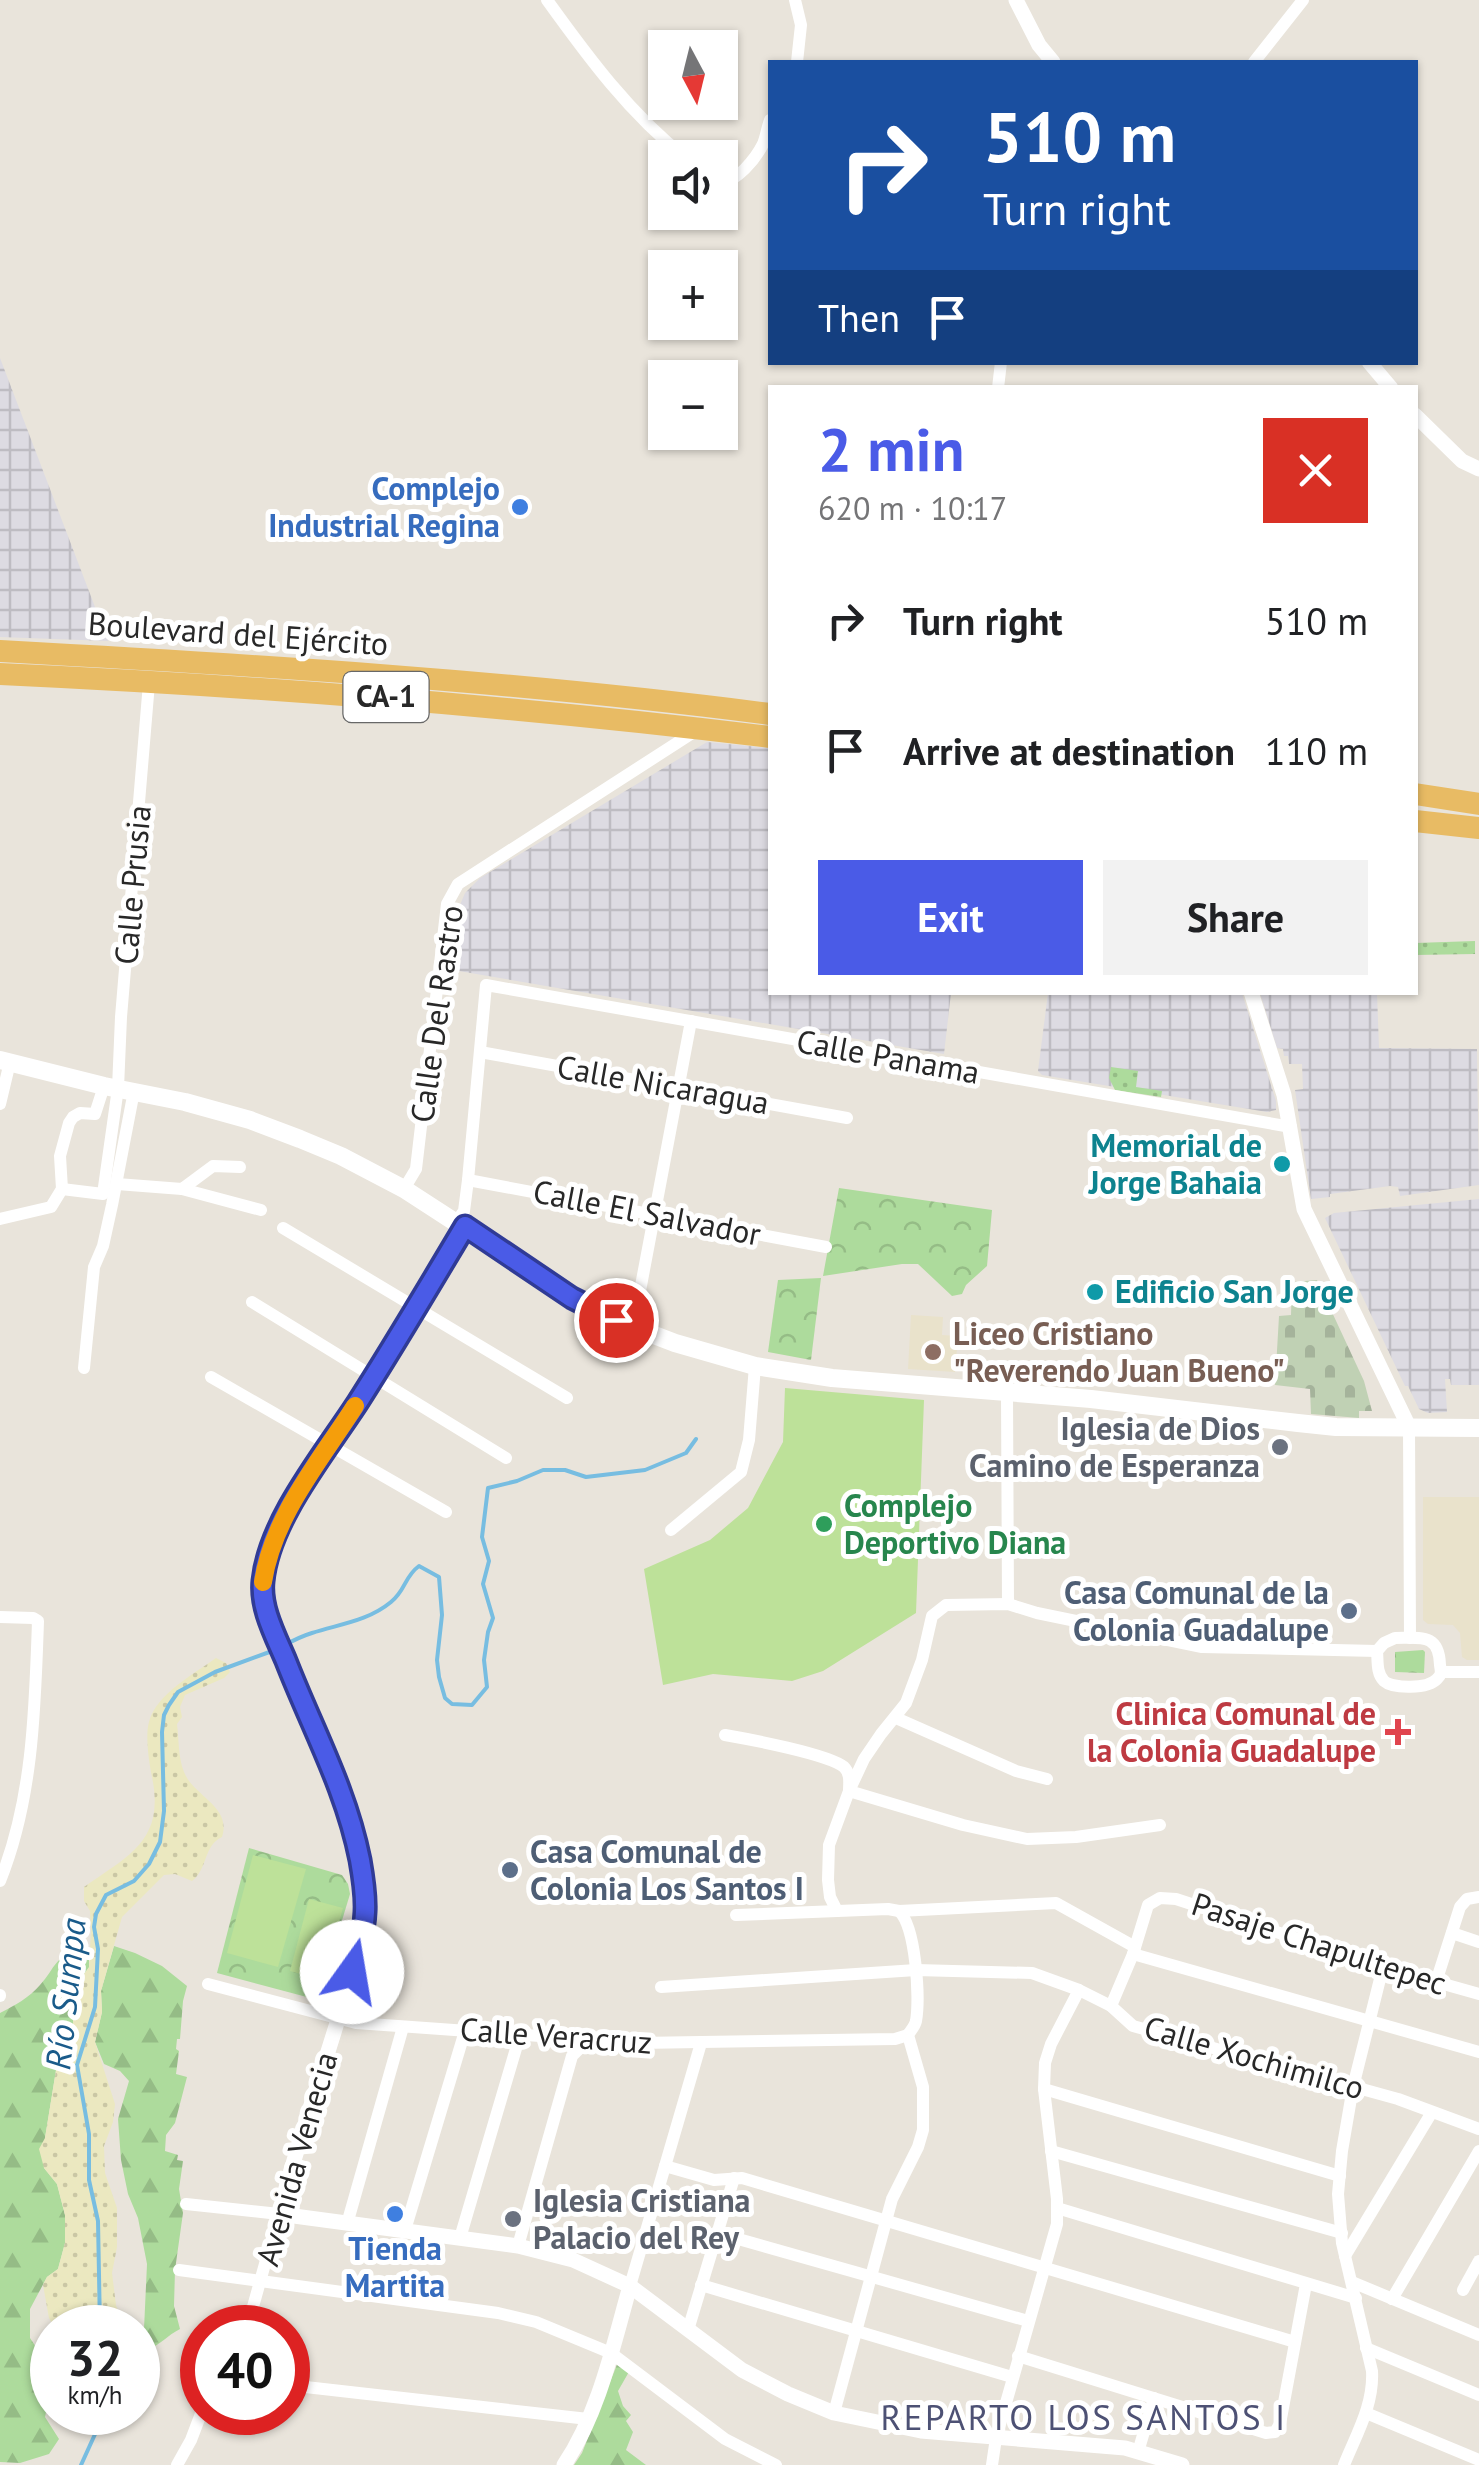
<!DOCTYPE html>
<meta charset="utf-8">
<style>
body{margin:0;font-family:"PT Sans",sans-serif;background:#f2f2f2;color:#202124;height:100vh;display:flex;flex-direction:column;font-size:38px;white-space:nowrap}
*{box-sizing:border-box;margin:0}
p{font-size:32px;color:#757577}
.icon{flex:none;width:55px;height:55px;fill:none;stroke:currentColor;stroke-width:2;stroke-linecap:round;stroke-linejoin:round}
.map{position:relative;flex:1;overflow:hidden}
.sheet{position:absolute;left:768px;top:385px;width:650px;height:610px;display:flex;flex-direction:column;background:#fff;border-radius:0px;box-shadow:0 2px 8px #0004}
.sheet>*{flex:none}
.top-card{position:absolute;left:768px;top:60px;width:650px;height:305px;border-radius:0px;box-shadow:0 2px 8px #0004;background:#1a4fa0;color:#fff;overflow:hidden}
.needle{width:65px;rotate:173deg}
.buttons{position:absolute;left:648px;top:30px;display:grid;gap:20px}
.buttons a{display:grid;place-items:center;width:90px;height:90px;border-radius:0px;background:#fff;box-shadow:0 2px 8px #0004;font-size:50px}
.speed{position:absolute;left:30px;top:2305px;display:flex;gap:20px;font-size:50px;font-weight:700;text-align:center}
.speed>*{display:grid;place-content:center;width:130px;height:130px;border-radius:50%;background:#fff;box-shadow:0 2px 8px #0004;line-height:1}
.speed small{font-size:25px;font-weight:400}
.speed .limit{border:15px solid #d22;background:#fff;color:#111}
.pin{position:absolute;display:grid;place-items:center;width:85px;height:85px;color:#fff;margin:-42px;border:5px solid #fff;border-radius:50%;box-shadow:0 2px 10px #0007}
.me{position:absolute;width:110px;margin:-55px;rotate:13deg;stroke-linejoin:round;filter:drop-shadow(0 0 8px #0008)}
.turn{display:flex;align-items:center;gap:35px;height:210px;padding:0 50px;font-size:45px}
.turn .icon{width:130px;height:130px;stroke-width:2.5}
.turn b{display:block;font-size:70px;line-height:85px}
.then{display:flex;align-items:center;height:95px;padding:0 50px;background:#0003;gap:20px;font-size:38px}
.round{display:grid;place-items:center;flex:none;width:105px;height:105px;border-radius:0px;background:#f2f2f2}
.headline{display:flex;align-items:center;justify-content:space-between;height:170px;padding:0 50px}
h1{font-size:60px;font-weight:800;line-height:75px;color:#4a5be7}
.action{display:flex;gap:20px;margin-top:auto;padding:20px 50px}
.action a{flex:1;height:115px;border-radius:0px;background:#4a5be7;color:#fff;font-size:40px;font-weight:800;line-height:115px;text-align:center}
.action a+a{background:#f2f2f2;color:#202124}
ul{padding:0;list-style:none}
li{display:flex;align-items:center;gap:30px;height:130px;padding:0 50px}
li div{flex:1}
li b{display:block;font-size:38px}
li em{font-style:normal}
.map>svg:first-child{display:block}
</style>
<div class="map">
<svg width="1479" height="2465" viewBox="0 0 1479 2465">
<defs>
<pattern id="industrial-grid" width="8" height="8" patternUnits="userSpaceOnUse" patternTransform="scale(2.5)"><rect width="8" height="8" fill="#dddbe2"/><path d="M0 4h8M4 0v8" fill="none" stroke="#bebcc2"/></pattern>
<pattern id="grass-dots" width="8" height="8" patternUnits="userSpaceOnUse" patternTransform="scale(2.5)"><rect width="8" height="8" fill="#addb9c"/><path d="M2 2h.1M6 6h.1" fill="none" stroke="#95bc86" stroke-width="1.8" stroke-linecap="round"/></pattern>
<pattern id="forest-firs" width="22" height="20" patternUnits="userSpaceOnUse" patternTransform="scale(2.5)"><rect width="22" height="20" fill="#addb9c"/><path d="M5 1l3.5 6h-7zM16 11l3.5 6h-7z" fill="#95bc86"/></pattern>
<pattern id="sand-dots" width="8" height="8" patternUnits="userSpaceOnUse" patternTransform="scale(2.5)"><rect width="8" height="8" fill="#ebe8c0"/><path d="M2 2h.1M6 6h.1" fill="none" stroke="#cac7a5" stroke-width="1.8" stroke-linecap="round"/></pattern>
<pattern id="cemetery-stones" width="16" height="16" patternUnits="userSpaceOnUse" patternTransform="scale(2.5)"><rect width="16" height="16" fill="#c0d1b4"/><path d="M2 7V4a2 2 0 0 1 4 0v3zM10 15v-3a2 2 0 0 1 4 0v3z" fill="#a5b39b"/></pattern>
<pattern id="park-crowns" width="20" height="18" patternUnits="userSpaceOnUse" patternTransform="scale(2.5)"><rect width="20" height="18" fill="#addb9c"/><path d="M2 6a3 3 0 1 1 6 0M12 15a3 3 0 1 1 6 0" fill="none" stroke="#95bc86"/></pattern>
</defs>
<rect width="100%" height="100%" fill="#e9e4db"/>
<g fill="url(#industrial-grid)">
<path d="M0 358 108 641 0 637Z"/>
<path d="M707 742 770 748V992L951 993 944 1054 447 969 457 912 465 893 480 878Z"/>
<path d="M1048 993H1242L1276 1101V1110L1267 1112 1042 1075 1038 1071Z"/>
<path d="M1260 993H1377L1379 1048 1477 1049 1479 1185 1400 1196 1398 1187 1390 1186 1330 1194V1197L1311 1199 1295 1090 1303 1089 1302 1064H1289L1288 1056H1284L1283 1049 1277 1048Z"/>
<path d="M1479 1199V1385H1451L1450 1379H1445L1447 1412 1428 1413 1419 1409 1408 1386H1405L1325 1218 1334 1213Z"/>
</g>
<g fill="#e9e2cb">
<path d="M911 1315 943 1317 942 1335 958 1336 955 1372 908 1369Z"/>
<path d="M1423 1497H1479V1660H1467L1462 1657 1460 1633 1453 1625 1428 1624 1423 1620Z"/>
</g>
<g fill="url(#grass-dots)">
<path d="M1475 941V954L1415 955V943Z"/>
<path d="M1111 1067 1138 1071 1136 1087 1162 1091 1161 1097 1115 1090 1109 1078Z"/>
</g>
<g fill="url(#forest-firs)">
<path d="M114 1946 135 1953 162 1966 187 1986 183 2001 180 2039H177L176 2049 179 2051 176 2074 187 2077 175 2123 166 2135 165 2151 178 2155 177 2160 183 2161 179 2189 183 2213 175 2270 174 2306 180 2329C168 2335 160 2345 147 2350L144 2329 147 2264 138 2218 128 2194 121 2160 118 2119 129 2081 120 2071 104 2064 95 2042 102 2012 101 1991Z"/>
<path d="M82 1952 89 1957V1968L73 1989V2024L58 2058 45 2138 44 2168 57 2184 65 2215V2243L58 2269 47 2277 30 2309V2338L50 2368 52 2383 45 2417 59 2439 49 2454 20 2463 0 2462V2013C14 2006 30 1997 40 1985 56 1968 54 1954 82 1952Z"/>
<path d="M618 2362 630 2370 618 2391 623 2406 631 2415 626 2421 633 2432 626 2450 646 2465H574L582 2453Z"/>
</g>
<path fill="url(#sand-dots)" d="M216 1658 226 1663 230 1672 224 1678 185 1695 180 1707 182 1717 177 1724C179 1739 178 1757 184 1772 193 1796 232 1806 222 1837 203 1846 208 1869 192 1881L175 1874 164 1875 122 1917 101 1991 102 2012 95 2042 115 2104 113 2122 104 2146 105 2173 117 2208V2247L112 2273 116 2305 120 2317 89 2319 87 2327H54L49 2318 43 2285 47 2277 58 2269 65 2243V2215L57 2184 44 2168 39 2149 45 2138 58 2058 73 2024V1989L89 1967 91 1931 90 1911 84 1901V1887C130 1855 165 1840 152 1777 149 1763 145 1735 149 1722 156 1694 194 1674 216 1658Z"/>
<path fill="url(#cemetery-stones)" d="M1317 1280 1364 1381 1372 1411H1359V1418L1311 1414 1310 1389 1275 1385 1279 1316 1291 1315 1292 1282Z"/>
<g fill="url(#park-crowns)">
<path d="M839 1188 992 1210 987 1266 966 1285 962 1294 952 1296 918 1264H902L823 1276Z"/>
<path d="M821 1278 811 1360 768 1352 778 1280Z"/>
<path d="M1423 1650 1425 1652 1424 1673 1395 1672V1652Z"/>
<path d="M249 1848 342 1875 348 1884 350 1894 318 2000 217 1973Z"/>
</g>
<g fill="#bde199">
<path d="M785 1388 924 1400 916 1613 823 1671 792 1681 713 1674 663 1685 644 1569 710 1540 748 1508 783 1442Z"/>
<path d="M253 1855 306 1869 278 1967 227 1953Z"/>
<path d="M309 1899 343 1908 323 1980 290 1971Z"/>
</g>
<g fill="none" stroke-linecap="round" stroke-linejoin="round">
<g stroke="#77bde1" stroke-width="4">
<path d="M283 1646C292 1641 302 1636 312 1633 340 1624 368 1621 391 1602 406 1590 404 1577 419 1566L439 1577 442 1615 437 1660 439 1677 445 1698 452 1704 472 1705 487 1687 484 1660 488 1632 493 1618 483 1584 489 1561 482 1537 488 1488 517 1481 543 1470H565L586 1477 645 1470 686 1453 696 1439"/>
<path d="M100 2328 98 2221 89 2180V2134L77 2065 95 2007 98 1949 94 1927 96 1914 106 1895 134 1881 149 1864 160 1842 164 1811 162 1732 164 1715 169 1705 178 1692 215 1672 275 1650"/>
<path d="M81 2465 101 2421 102 2412"/>
</g>
<g stroke="#fff" stroke-width="12">
<path d="M547 0C588 57 630 114 686 158"/>
<path d="M795 0 801 25 797 62"/>
<path d="M1254 62 1303 0"/>
<path d="M720 184C737 181 755 160 763 144 766 137 767 128 770 120"/>
<path d="M998 388 1001 362"/>
<path d="M480 1052 847 1118"/>
<path d="M0 1104 10 1062"/>
<path d="M468 1180 826 1247"/>
<path d="M117 1184 182 1189 213 1166 240 1167"/>
<path d="M62 1189 103 1194 118 1088 121 1017 149 683"/>
<path d="M182 1189 261 1210"/>
<path d="M404 1189 416 1169 447 904 458 884 697 730"/>
<path d="M0 1219 51 1207 62 1189 60 1156 69 1123 73 1117 80 1113 95 1114 104 1086"/>
<path d="M457 1221 464 1211 468 1180 486 985 1291 1127"/>
<path d="M283 1228 567 1398"/>
<path d="M252 1302 506 1458"/>
<path d="M633 1328 691 1021"/>
<path d="M84 1368 94 1267 103 1246 112 1205 134 1091"/>
<path d="M211 1377 446 1512"/>
<path d="M1007 1394 1008 1604"/>
<path d="M1409 1427 1410 1638"/>
<path d="M671 1530 741 1472 749 1440 755 1366"/>
<path d="M0 1617 33 1618 38 1621C35 1709 33 1799 0 1881"/>
<path d="M1395 1638C1421 1638 1439 1633 1440 1665 1441 1672 1442 1674 1437 1679 1428 1689 1393 1689 1384 1681 1376 1673 1378 1660 1377 1651L1384 1643Z"/>
<path d="M1441 1672H1479"/>
<path d="M896 1718 1016 1771 1047 1779"/>
<path d="M725 1735C748 1739 828 1754 844 1767 851 1774 849 1783 849 1791L963 1825 1027 1839 1076 1837 1160 1825"/>
<path d="M837 1911 830 1897 828 1880 829 1845 849 1791 864 1759 881 1734 906 1703 922 1660 932 1616 946 1605 1008 1604 1037 1613 1202 1647 1377 1651"/>
<path d="M736 1915 888 1909 899 1911 1056 1903 1135 1947"/>
<path d="M1452 1933 1479 1942"/>
<path d="M1133 1954 1479 2052"/>
<path d="M1436 1982 1460 1907 1467 1899 1479 1897"/>
<path d="M208 1984 356 2023 638 2043 895 2039 908 2035"/>
<path d="M661 1987 916 1970 1032 1973 1079 1990 1111 2006 1133 2026 1398 2099 1479 2129"/>
<path d="M0 1995V1996"/>
<path d="M1111 2006 1133 1954 1148 1905 1160 1898 1176 1899 1383 1967 1479 1994"/>
<path d="M1044 2089 1340 2176"/>
<path d="M1051 2151 1342 2233"/>
<path d="M665 2166 714 2180 742 2178 1295 2342"/>
<path d="M186 2204 279 2214 247 2328"/>
<path d="M1057 2208 1356 2298"/>
<path d="M347 2224 403 2027"/>
<path d="M405 2230 465 2031"/>
<path d="M717 2233 1028 2321"/>
<path d="M460 2238 520 2035"/>
<path d="M518 2246 572 2056 587 2041"/>
<path d="M1345 2256 1432 2112"/>
<path d="M179 2270 498 2313 536 2322 611 2353 725 2439 776 2465"/>
<path d="M1352 2282 1479 2335"/>
<path d="M701 2285 1012 2377"/>
<path d="M630 2286 701 2043"/>
<path d="M1463 2290 1479 2261"/>
<path d="M1392 2299 1479 2151"/>
<path d="M688 2330 734 2178"/>
<path d="M1366 2348 1479 2395"/>
<path d="M1018 2356 1266 2433 1275 2432 1280 2424 1306 2284"/>
<path d="M288 2385 588 2419"/>
<path d="M834 2413 892 2199 918 2147 923 2130V2087L908 2035C911 2030 915 2026 916 2021 920 1998 916 1927 899 1911"/>
<path d="M1366 2413 1479 2460"/>
<path d="M1138 2452 1154 2398"/>
<path d="M177 2465 191 2440 202 2411"/>
<path d="M992 2465 996 2438 1057 2224V2199L1044 2089 1045 2063 1051 2044 1079 1990"/>
<path d="M1344 2465C1356 2435 1374 2405 1372 2371L1342 2243 1338 2194 1342 2151 1353 2087 1383 1967"/>
</g>
<g stroke="#fff" stroke-width="15">
<path d="M1016 0 1039 45 1053 62"/>
<path d="M1369 362 1391 388"/>
<path d="M1415 415 1462 461 1479 469"/>
<path d="M1251 992 1284 1095 1304 1209 1409 1427"/>
<path d="M465 1226C425 1294 384 1360 342 1426 314 1471 274 1518 264 1572 256 1617 300 1693 319 1735 339 1781 357 1828 364 1879 370 1930 350 1978 336 2026 317 2088 295 2151 279 2214L518 2246 573 2260 630 2286 742 2370 788 2394 834 2413 921 2431 1125 2448 1182 2465"/>
<path d="M564 2465C599 2413 613 2346 630 2286"/>
</g>
<path stroke="#fff" stroke-width="18" d="M0 1060 104 1086 185 1102 250 1120 300 1139 341 1156 404 1189 572 1298 615 1320 675 1343 755 1366 832 1378 1091 1399 1298 1423 1336 1427 1479 1428"/>
<g stroke="#e8bb64" stroke-width="22">
<path d="M0 651C257 665 515 681 770 714"/>
<path d="M0 674C257 686 514 706 770 737"/>
<path d="M1415 794 1479 804"/>
<path d="M1415 821 1479 828"/>
</g>
</g>
<g fill="none" stroke-linecap="round" stroke-linejoin="round">
<defs>
<path id="route" d="M352 1972C358 1952 364 1933 365 1912 366 1895 363 1877 360 1860 346 1789 312 1728 286 1661 276 1637 260 1608 263 1581 269 1520 325 1453 358 1402 395 1344 430 1285 465 1226L572 1298 616 1320"/>
</defs>
<use href="#route" stroke="#303b96" stroke-width="25"/>
<use href="#route" stroke="#4a5be7" stroke-width="18"/>
<path stroke="#f59e0b" stroke-width="18" d="M263 1582C273 1516 320 1461 355 1406"/>
</g>
<g fill="#3f7fe0" stroke="#fff" stroke-width="4">
<circle cx="520" cy="507" r="10"/>
<circle cx="395" cy="2214" r="10"/>
</g>
<g fill="#0f9aa8" stroke="#fff" stroke-width="4">
<circle cx="1282" cy="1164" r="10"/>
<circle cx="1095" cy="1292" r="10"/>
</g>
<circle fill="#8d6e63" stroke="#fff" stroke-width="4" cx="933" cy="1352" r="10"/>
<g fill="#6b7280" stroke="#fff" stroke-width="4">
<circle cx="1280" cy="1447" r="10"/>
<circle cx="513" cy="2219" r="10"/>
</g>
<circle fill="#2e9e5b" stroke="#fff" stroke-width="4" cx="824" cy="1524" r="10"/>
<g fill="#5c6f8a" stroke="#fff" stroke-width="4">
<circle cx="1349" cy="1611" r="10"/>
<circle cx="510" cy="1870" r="10"/>
</g>
<path fill="#e0444e" stroke="#fff" stroke-width="4" d="M1393 1717h10v10h10v10h-10v10h-10v-10h-10v-10h10z"/>
<g text-anchor="middle" stroke-width="10" stroke-linejoin="round" paint-order="stroke">
<rect fill="#fff" stroke="#686868" stroke-width="2.5" x="343.5" y="672" width="85" height="50" rx="8"/>
<g font-size="30" font-weight="bold" fill="#282828">
<text x="386" y="707">CA-1</text>
</g>
<g font-size="32" font-weight="bold" fill="#366cbe" stroke="#fff" text-anchor="end">
<text x="500" y="500">Complejo<tspan x="500" dy="37">Industrial Regina</tspan></text>
<text x="395" y="2260" text-anchor="middle">Tienda<tspan x="395" dy="37">Martita</tspan></text>
</g>
<g font-size="32" fill="#282828" stroke="#fff">
<text transform="translate(238 634) rotate(4)" y="11">Boulevard del Ejército</text>
<text transform="translate(133 885) rotate(-85)" y="11">Calle Prusia</text>
<text transform="translate(437 1014) rotate(-82)" y="11">Calle Del Rastro</text>
<text transform="translate(888 1057) rotate(10)" y="11">Calle Panama</text>
<text transform="translate(663 1085) rotate(10)" y="11">Calle Nicaragua</text>
<text transform="translate(647 1213) rotate(11)" y="11">Calle El Salvador</text>
<text transform="translate(1319 1944) rotate(18)" y="11">Pasaje Chapultepec</text>
<text transform="translate(556 2036) rotate(4)" y="11">Calle Veracruz</text>
<text transform="translate(1254 2058) rotate(16)" y="11">Calle Xochimilco</text>
<text transform="translate(297 2159) rotate(-74)" y="11">Avenida Venecia</text>
</g>
<g font-size="32" font-weight="bold" fill="#0d838f" stroke="#fff" text-anchor="end">
<text x="1262" y="1157">Memorial de<tspan x="1262" dy="37">Jorge Bahaia</tspan></text>
<text x="1115" y="1303" text-anchor="start">Edificio San Jorge</text>
</g>
<g font-size="32" font-weight="bold" fill="#785e54" stroke="#fff" text-anchor="start">
<text x="953" y="1345">Liceo Cristiano<tspan x="953" dy="37">"Reverendo Juan Bueno"</tspan></text>
</g>
<g font-size="32" font-weight="bold" fill="#5b616d" stroke="#fff" text-anchor="end">
<text x="1260" y="1440">Iglesia de Dios<tspan x="1260" dy="37">Camino de Esperanza</tspan></text>
<text x="533" y="2212" text-anchor="start">Iglesia Cristiana<tspan x="533" dy="37">Palacio del Rey</tspan></text>
</g>
<g font-size="32" font-weight="bold" fill="#27864d" stroke="#fff" text-anchor="start">
<text x="844" y="1517">Complejo<tspan x="844" dy="37">Deportivo Diana</tspan></text>
</g>
<g font-size="32" font-weight="bold" fill="#4e5e75" stroke="#fff" text-anchor="end">
<text x="1329" y="1604">Casa Comunal de la<tspan x="1329" dy="37">Colonia Guadalupe</tspan></text>
<text x="530" y="1863" text-anchor="start">Casa Comunal de<tspan x="530" dy="37">Colonia Los Santos I</tspan></text>
</g>
<g font-size="32" font-weight="bold" fill="#be3a42" stroke="#fff" text-anchor="end">
<text x="1376" y="1725">Clinica Comunal de<tspan x="1376" dy="37">la Colonia Guadalupe</tspan></text>
</g>
<g font-size="35" font-style="italic" fill="#1a5b8a" stroke="#fff">
<text transform="translate(66 1994) rotate(-84)" y="12">Río Sumpa</text>
</g>
<g font-size="35" letter-spacing="2.5" fill="#4d5174" stroke="#fff">
<text x="1084" y="2430">REPARTO LOS SANTOS I</text>
</g>
</g>
</svg>
<div class="buttons">
<a><svg class="needle" viewBox="-14 -14 28 28"><path d="M0-13l5 13h-10z" fill="#e53935"/><path d="M0 13l5-13h-10z" fill="#757577"/></svg></a>
<a><svg class="icon" aria-label="sound" viewBox="0 0 24 24"><path d="M4 9h4l5-4v14l-5-4H4zM17 9q2 3 0 6"/></svg></a>
<a>+</a>
<a>−</a>
</div>
<div class="speed"><div>32<small>km/h</small></div><div class="limit">40</div></div>
<div class="pin" style="left:616px;top:1320px;background:#d93025"><svg class="icon" aria-label="arrive" viewBox="0 0 24 24"><path d="M6 21V4h12l-3 4 3 4H6"/></svg></div>
<svg class="me" style="left:352px;top:1972px" viewBox="-20 -20 40 40"><circle r="19" fill="#fff"/><path d="M0-13L10 11 0 6-10 11z" fill="#4a5be7"/></svg>
<div class="top-card">
<div class="turn"><svg class="icon" aria-label="right" viewBox="0 0 24 24"><path d="M7 20v-9h11M14 6l5 5-5 5"/></svg><div><b>510 m</b>Turn right</div></div>
<div class="then">Then<svg class="icon" aria-label="arrive" viewBox="0 0 24 24"><path d="M6 21V4h12l-3 4 3 4H6"/></svg></div>
</div>
<section class="sheet">
<div class="headline"><div><h1>2 min</h1><p>620 m · 10:17</p></div><a class="round" style="background:#d93025;color:#fff"><svg class="icon" aria-label="close" viewBox="0 0 24 24"><path d="M6 6l12 12M18 6L6 18"/></svg></a></div>
<ul>
<li><svg class="icon" aria-label="right" viewBox="0 0 24 24"><path d="M7 20v-9h11M14 6l5 5-5 5"/></svg><div><b>Turn right</b></div><em>510 m</em></li>
<li><svg class="icon" aria-label="arrive" viewBox="0 0 24 24"><path d="M6 21V4h12l-3 4 3 4H6"/></svg><div><b>Arrive at destination</b></div><em>110 m</em></li>
</ul>
<div class="action"><a>Exit</a><a>Share</a></div>
</section>
</div>
